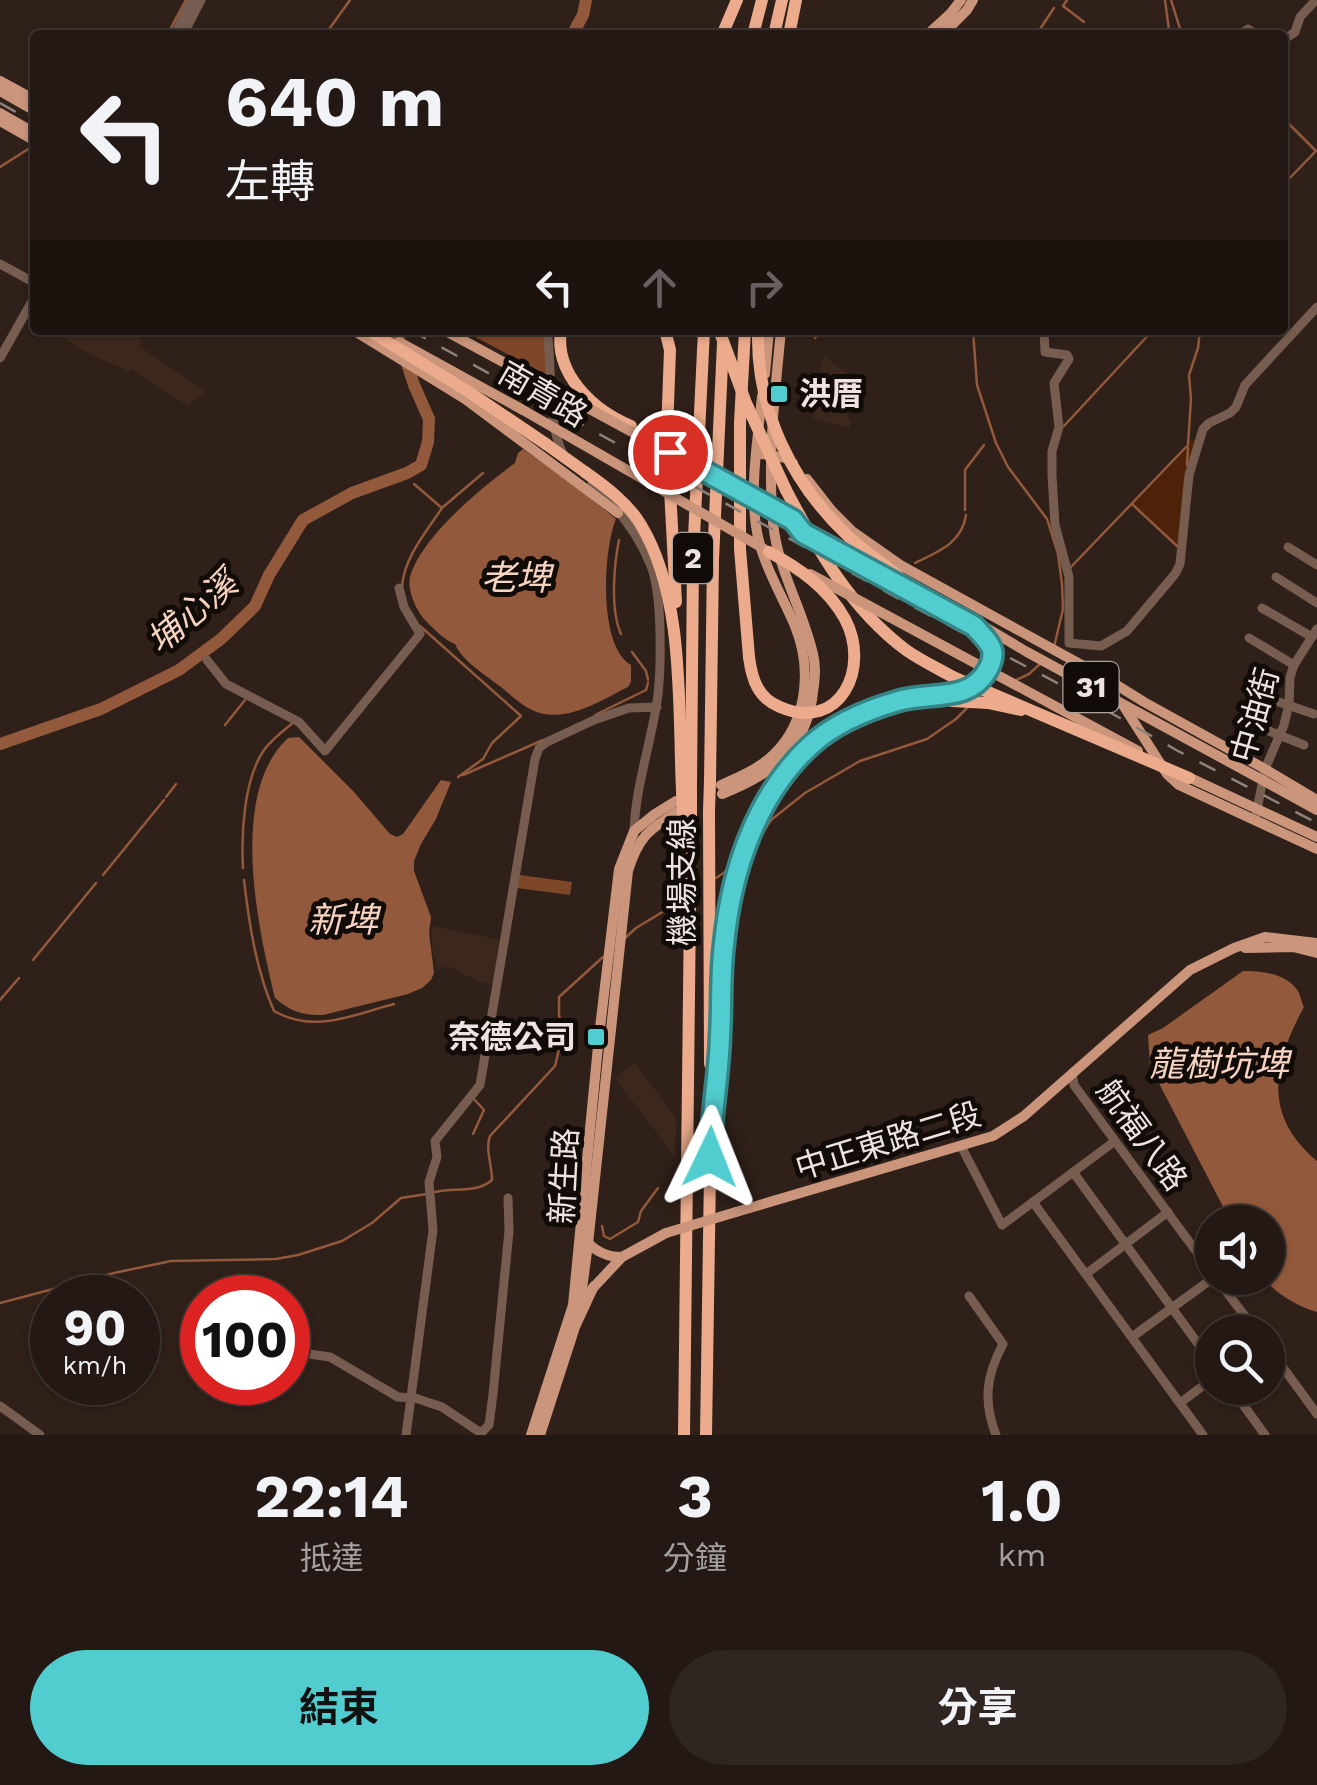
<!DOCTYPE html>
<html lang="zh-TW">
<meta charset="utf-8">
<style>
body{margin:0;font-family:"Work Sans","Noto Sans TC",sans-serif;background:#2f2521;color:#f1f3f6;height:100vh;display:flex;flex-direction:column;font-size:38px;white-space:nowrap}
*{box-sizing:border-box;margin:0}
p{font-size:32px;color:#a3a0a0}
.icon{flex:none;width:55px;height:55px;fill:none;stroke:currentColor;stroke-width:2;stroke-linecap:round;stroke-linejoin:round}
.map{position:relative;height:1435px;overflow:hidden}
.details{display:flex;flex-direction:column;background:#231813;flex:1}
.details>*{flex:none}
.hud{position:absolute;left:30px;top:30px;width:1258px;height:305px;border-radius:10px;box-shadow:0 2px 8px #0004,0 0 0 2px #403733;background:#231813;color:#f1f3f6;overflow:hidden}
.fabs{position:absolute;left:1195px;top:1205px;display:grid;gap:20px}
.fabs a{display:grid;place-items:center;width:90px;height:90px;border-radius:50%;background:#231813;box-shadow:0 2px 8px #0004,0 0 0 2px #403733;font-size:50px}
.speed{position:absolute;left:30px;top:1275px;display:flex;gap:20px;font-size:50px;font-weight:700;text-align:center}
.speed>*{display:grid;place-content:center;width:130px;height:130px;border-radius:50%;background:#231813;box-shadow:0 2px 8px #0004,0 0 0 2px #403733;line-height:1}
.speed small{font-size:25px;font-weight:400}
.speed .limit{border:15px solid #d22;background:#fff;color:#111}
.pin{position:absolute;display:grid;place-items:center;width:85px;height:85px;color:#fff;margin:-42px;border:5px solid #fff;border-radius:50%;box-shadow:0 2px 10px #0007}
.me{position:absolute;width:110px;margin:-55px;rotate:2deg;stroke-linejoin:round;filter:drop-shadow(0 0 8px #0008)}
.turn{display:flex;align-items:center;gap:35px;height:210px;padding:0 30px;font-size:45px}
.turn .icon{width:130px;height:130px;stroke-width:2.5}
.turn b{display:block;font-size:70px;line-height:85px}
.lanes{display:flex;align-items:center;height:95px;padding:0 30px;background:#0003;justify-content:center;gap:50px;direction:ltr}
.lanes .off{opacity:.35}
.eta{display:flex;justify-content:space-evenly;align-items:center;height:170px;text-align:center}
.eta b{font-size:60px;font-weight:700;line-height:70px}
.primary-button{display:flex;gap:20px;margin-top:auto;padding:20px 30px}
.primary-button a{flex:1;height:115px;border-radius:60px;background:#52cdcf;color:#111;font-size:40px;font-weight:700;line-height:115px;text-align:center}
.primary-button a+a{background:#2f2521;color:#f1f3f6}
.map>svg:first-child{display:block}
</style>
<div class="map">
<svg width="1317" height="1435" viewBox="0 0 1317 1435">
<rect width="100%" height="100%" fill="#2f2019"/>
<g fill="#3c271d">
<path d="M51 330H128L143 341 140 347 206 391 188 406 131 369 129 372 80 349Z"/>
<path d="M823 356 865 386 850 400 847 418 851 423 849 428 813 419Z"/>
<path d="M432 926 501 940 494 985 479 982 448 966 438 969 432 947Z"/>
<path d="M635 1063 676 1118 675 1157 615 1078Z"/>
</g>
<path fill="#4d2209" d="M1198 436 1178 543 1177 544 1134 504 1189 446V439L1193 441Z"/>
<g fill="#7f472a">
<path d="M462 330H544L547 375Z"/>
<path d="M520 875 572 882 570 895 517 888Z"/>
</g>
<g fill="#93593c">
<path d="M523 449 579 489 616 519C603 551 598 646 631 665V682L628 687C600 701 564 725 532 710 519 704 506 690 494 682 481 672 461 659 455 644 444 640 434 629 425 620 416 611 407 590 410 577 421 537 483 486 515 463L518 453Z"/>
<path d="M299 737 354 792 390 834 397 837 403 834 441 780 451 782 436 819 421 844 414 861V871L431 917 429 933 434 973 431 980 422 988 408 994 323 1015C303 1016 290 1011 275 998 258 928 228 794 288 738Z"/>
<path d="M1243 971C1262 971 1286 973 1298 991 1299 992 1303 1006 1304 1007 1273 1064 1262 1115 1317 1161V1312C1296 1306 1277 1294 1263 1278H1268V1222H1231L1150 1066 1148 1035 1163 1028Z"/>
</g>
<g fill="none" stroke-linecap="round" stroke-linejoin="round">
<g stroke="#93593c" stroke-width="2.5">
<path d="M1067 0 1063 6 1084 22"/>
<path d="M1165 0 1169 30 1165 35"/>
<path d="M1171 0 1182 35"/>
<path d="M1095 30 1101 35"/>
<path d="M167 35 186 0"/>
<path d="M325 35 350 0"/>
<path d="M1036 35 1054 8"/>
<path d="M1282 117 1316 151 1282 186"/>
<path d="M0 167 33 146"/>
<path d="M973 330 977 385 996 443 1008 467 1047 519 1058 554 1062 584 1063 609 1054 647"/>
<path d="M815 338 821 330"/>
<path d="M1064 426 1153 330"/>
<path d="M1187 465 1188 448"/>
<path d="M1132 504 1177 546"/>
<path d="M443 507 483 473"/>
<path d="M965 510V470L984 445"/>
<path d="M619 540C614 565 610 610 621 634"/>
<path d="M915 563C938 552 962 543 966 515"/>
<path d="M1070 568 1188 445 1191 399 1189 375 1198 348 1200 330"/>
<path d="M402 588C403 559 426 532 442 508L414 484"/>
<path d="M420 626 521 716 492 743 483 759 458 777"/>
<path d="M632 652 646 671 648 680"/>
<path d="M1014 681 1029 674 1040 664"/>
<path d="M595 715 646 690 648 683"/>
<path d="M225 725 245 700"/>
<path d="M463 775 543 740"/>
<path d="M166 797 176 784"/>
<path d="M751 851 771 820 805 793 860 761 927 739 956 719 968 707"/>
<path d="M243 868C241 833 244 779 264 750 272 739 284 730 294 722"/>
<path d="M103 875 164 800"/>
<path d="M716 878 734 866"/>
<path d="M244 880C249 923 256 970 274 1011 315 1034 352 1015 394 1004"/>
<path d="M624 939 636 928 684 899"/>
<path d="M33 960 96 883"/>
<path d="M0 1000 19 978"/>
<path d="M473 1098 484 1110 473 1134"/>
<path d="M435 1192C455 1187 476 1194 492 1180 492 1165 485 1149 490 1136L555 1066 563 1033 559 1015V997L603 957"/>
<path d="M602 1226 604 1236 610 1239 638 1222 641 1211 658 1188"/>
<path d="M0 1303 114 1273 171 1261 276 1259 298 1255 342 1241 372 1223 401 1198 427 1194"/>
</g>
<g stroke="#93593c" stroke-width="12">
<path d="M572 35 583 15 586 0"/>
<path d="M0 744 101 709 179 670 221 639 255 606 269 575 303 520 352 493 407 473 421 465 428 442 429 419 414 385 396 330"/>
</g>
<g stroke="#775d50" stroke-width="9">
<path d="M174 35 192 0"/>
<path d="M183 35 201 0"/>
<path d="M1238 35 1248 29 1257 35"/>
<path d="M1282 41 1295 32 1300 17 1316 0"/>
<path d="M0 264 35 283"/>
<path d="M547 330C553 368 546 423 564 456"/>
<path d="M1044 330 1045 352 1067 355 1069 359 1054 383 1059 427 1052 451V475L1055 525 1069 577V643L1101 646 1127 631 1175 574 1180 564 1189 475 1203 429 1209 423 1230 413 1236 407 1245 385 1317 307"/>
<path d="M0 358 35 296"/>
<path d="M592 484C616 506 639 535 651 566 663 597 662 680 655 713 648 753 634 795 634 836"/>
<path d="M1288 547 1317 565"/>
<path d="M1276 577 1317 603"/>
<path d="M1262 608 1312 637"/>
<path d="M1249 638 1294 665"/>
<path d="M207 660 226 684 299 722 325 751 420 634 404 607 399 588"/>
<path d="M1264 697 1314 714"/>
<path d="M1254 725 1304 745"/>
<path d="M1255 820 1265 769 1284 725 1289 704 1290 677 1294 665 1317 629"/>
<path d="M1072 1073 1074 1085 1212 1273"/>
<path d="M961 1146 1002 1225 1115 1141"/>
<path d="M1073 1172 1212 1363"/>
<path d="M1033 1202 1203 1435"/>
<path d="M1086 1274 1168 1212"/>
<path d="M1216 1278 1257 1332"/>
<path d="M969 1296 1003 1344C986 1376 983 1401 996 1435"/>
<path d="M1132 1337 1213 1278"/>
<path d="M1268 1347 1317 1414"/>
<path d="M288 1351 330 1357 398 1397 415 1398 442 1407 481 1433 489 1425 493 1394 509 1231 508 1198"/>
<path d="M1231 1388 1265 1435"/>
<path d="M1180 1403 1212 1379"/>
<path d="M0 1406 40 1435"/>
<path d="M406 1435 433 1230 429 1182 437 1157 435 1141 480 1085 535 759 539 748 547 742 594 720 629 708 657 707"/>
</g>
<g stroke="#ca957b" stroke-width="10">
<path d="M927 35 950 14 961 0"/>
<path d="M942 35 967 10 973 0"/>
<path d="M0 81 35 100"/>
<path d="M0 91 35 111"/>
<path d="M0 113 35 133"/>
<path d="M0 121 35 141"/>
<path d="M353 330 465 399 618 513"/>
<path d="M399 342 523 410"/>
<path d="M765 374 769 330"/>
<path d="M756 453 786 458 793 463"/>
<path d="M807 479 832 511 852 531 902 566 1107 679 1144 702 1265 769 1317 800"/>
<path d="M1123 705 1167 774 1179 785 1317 849"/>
<path d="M721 785C740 777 760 768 774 754 808 721 812 668 795 626 781 593 761 562 756 526 750 483 758 438 762 396"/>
<path d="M722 794C768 776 803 753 812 700 814 684 817 670 813 654 803 609 777 569 773 522 767 457 775 394 781 330"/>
<path d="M1288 794 1317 810"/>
<path d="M1245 948 1293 947 1317 953"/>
<path d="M736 1212 993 1136 1024 1116 1190 970 1234 948 1265 937 1317 943"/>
<path d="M585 1240C596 1252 607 1257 622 1257"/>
<path d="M592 1289 622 1257 666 1233"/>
<path d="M576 1311 581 1297 588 1244 628 871C638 838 648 830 677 812"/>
<path d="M565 1356 568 1337"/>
<path d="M531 1435 573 1305 599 1036 619 869 634 831 655 814 676 801"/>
<path d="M540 1435 575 1327 594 1286"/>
</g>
<g stroke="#ebab8c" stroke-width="12">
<path d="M722 35 737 0"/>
<path d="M753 35 762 0"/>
<path d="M774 35 782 0"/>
<path d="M789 35 796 0"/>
<path d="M368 330 469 392 546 444"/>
<path d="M561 330C554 374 593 410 631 426"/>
<path d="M665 330 670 350 667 433 676 602"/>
<path d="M745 330 740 422V549L749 657"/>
<path d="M585 472C606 487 628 503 641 525 685 598 678 708 682 790"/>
<path d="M786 490C817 549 851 609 906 650 920 660 937 668 953 677"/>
<path d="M952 701 988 703 1021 710"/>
<path d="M710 781 713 560 723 343"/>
<path d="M691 786 693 558 704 330"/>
<path d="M709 811 710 1064"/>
<path d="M711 1117 720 1038 723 946 727 922 740 866 752 828 762 808 798 759 811 746 839 725 867 711 900 700 969 691 983 680 994 660 992 649 974 626 825 545"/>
<path d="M684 1435 691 818"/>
<path d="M706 1435 711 1109"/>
</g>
<g stroke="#8f827c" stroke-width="2.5" stroke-dasharray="18 18" stroke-linecap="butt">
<path d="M0 103 35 123"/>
<path d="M410 330 901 600 1074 692 1178 751 1317 823"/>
</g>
<g stroke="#ca957b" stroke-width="10">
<path d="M444 330 872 562"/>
<path d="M523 410 773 554"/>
<path d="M892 572 1027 652 1288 794"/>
<path d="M810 574 1138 751"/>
<path d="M1184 775 1317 837"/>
<path d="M666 1233 736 1212"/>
</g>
<g stroke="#ebab8c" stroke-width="12">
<path d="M719 330 746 403 786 490"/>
<path d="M758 330C756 410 791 482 848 536 863 550 881 562 897 575"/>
<path d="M546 444 585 472"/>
<path d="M793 520 803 533 825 545"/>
<path d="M749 657C752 680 758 698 780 707 840 733 871 668 845 619 828 588 799 568 769 552"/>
<path d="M953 677 1189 778"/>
<path d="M691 786V818"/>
<path d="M682 790 683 821"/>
<path d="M709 811 710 781"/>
</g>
</g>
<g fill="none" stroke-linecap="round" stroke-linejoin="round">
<defs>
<path id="route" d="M670 452 793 520 803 533 974 626C988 642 1000 649 987 671 968 703 931 691 898 701 867 710 835 723 811 745 756 795 731 872 724 944 720 974 722 1005 720 1035 719 1076 711 1116 710 1157"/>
</defs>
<use href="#route" stroke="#358587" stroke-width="25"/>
<use href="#route" stroke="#52cdcf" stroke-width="18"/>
</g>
<g fill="#52cdcf" stroke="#120c08" stroke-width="4">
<rect x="769" y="384" width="20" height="20" rx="5"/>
<rect x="586" y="1027" width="20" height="20" rx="5"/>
</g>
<g text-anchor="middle" stroke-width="10" stroke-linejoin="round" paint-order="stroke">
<g fill="#120c08" stroke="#aca29e" stroke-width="2.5">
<rect x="673" y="533" width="40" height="50" rx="8"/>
<rect x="1063.5" y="662" width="55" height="50" rx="8"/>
</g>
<g font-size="30" font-weight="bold" fill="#eee3de">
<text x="693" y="568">2</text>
<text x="1091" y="697">31</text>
</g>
<g font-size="32" fill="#eee3de" stroke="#120c08">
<text transform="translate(543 394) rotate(30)" y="11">南青路</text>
<text transform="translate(1255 715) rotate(-74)" y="11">中油街</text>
<text transform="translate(682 882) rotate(-90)" y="11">機場支線</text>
<text transform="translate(1142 1135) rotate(54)" y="11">航福八路</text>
<text transform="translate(888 1141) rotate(-17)" y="11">中正東路二段</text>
<text transform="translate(564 1176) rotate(-87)" y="11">新生路</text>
</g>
<g font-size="32" font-weight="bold" fill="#eee3de" stroke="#120c08" text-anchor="start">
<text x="799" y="405">洪厝</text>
<text x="576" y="1048" text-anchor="end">奈德公司</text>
</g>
<g font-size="35" font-style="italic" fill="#f7d3c1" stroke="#120c08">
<text x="516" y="590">老埤</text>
<text transform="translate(192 612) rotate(-40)" y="12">埔心溪</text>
<text x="343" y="932">新埤</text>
<text x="1219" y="1076">龍樹坑埤</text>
</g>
</g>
</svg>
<div class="fabs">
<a><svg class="icon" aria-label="sound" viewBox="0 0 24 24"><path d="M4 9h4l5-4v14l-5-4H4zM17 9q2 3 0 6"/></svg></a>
<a><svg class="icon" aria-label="search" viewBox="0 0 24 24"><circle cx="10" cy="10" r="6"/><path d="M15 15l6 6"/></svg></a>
</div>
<div class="speed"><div>90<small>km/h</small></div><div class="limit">100</div></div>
<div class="pin" style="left:670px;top:452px;background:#d93025"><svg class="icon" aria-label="arrive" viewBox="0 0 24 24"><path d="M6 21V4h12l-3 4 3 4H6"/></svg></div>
<svg class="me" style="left:710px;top:1157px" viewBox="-20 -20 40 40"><path d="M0-17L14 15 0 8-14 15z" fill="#52cdcf" stroke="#fff" stroke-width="4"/></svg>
<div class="hud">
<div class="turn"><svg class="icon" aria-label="left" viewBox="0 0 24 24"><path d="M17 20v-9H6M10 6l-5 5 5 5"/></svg><div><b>640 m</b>左轉</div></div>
<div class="lanes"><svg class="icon" aria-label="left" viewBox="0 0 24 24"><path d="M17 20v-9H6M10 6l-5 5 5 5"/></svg><svg class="icon off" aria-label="ahead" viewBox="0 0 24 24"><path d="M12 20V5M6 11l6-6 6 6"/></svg><svg class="icon off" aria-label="right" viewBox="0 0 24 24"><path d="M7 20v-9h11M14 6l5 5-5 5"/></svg></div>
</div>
</div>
<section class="details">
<div class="eta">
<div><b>22:14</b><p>抵達</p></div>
<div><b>3</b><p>分鐘</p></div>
<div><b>1.0</b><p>km</p></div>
</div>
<div class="primary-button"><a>結束</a><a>分享</a></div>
</section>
